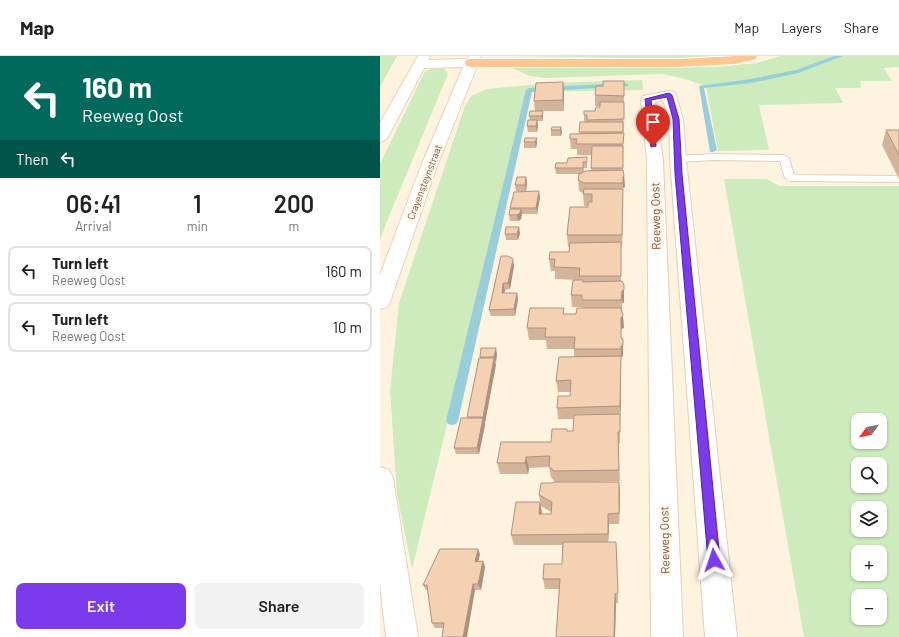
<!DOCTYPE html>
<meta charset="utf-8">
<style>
body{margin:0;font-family:Barlow,sans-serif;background:#f2f2f2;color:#222;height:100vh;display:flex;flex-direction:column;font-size:15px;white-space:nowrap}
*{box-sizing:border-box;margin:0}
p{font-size:13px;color:#767676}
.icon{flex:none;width:22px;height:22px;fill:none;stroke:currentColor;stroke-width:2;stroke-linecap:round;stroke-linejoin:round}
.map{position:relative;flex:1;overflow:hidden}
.sheet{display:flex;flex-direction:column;background:#fff;width:380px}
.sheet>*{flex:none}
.banner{background:#00695c;color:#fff;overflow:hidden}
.needle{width:26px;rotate:238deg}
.controls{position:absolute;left:471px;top:357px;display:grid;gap:8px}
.controls a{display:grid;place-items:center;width:36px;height:36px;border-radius:8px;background:#fff;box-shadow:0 1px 3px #0004;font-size:20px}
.pin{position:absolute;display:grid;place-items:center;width:34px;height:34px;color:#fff;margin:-41px -17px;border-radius:50% 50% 50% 0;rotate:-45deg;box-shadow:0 0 4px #0007}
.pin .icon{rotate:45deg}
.me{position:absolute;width:44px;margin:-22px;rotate:355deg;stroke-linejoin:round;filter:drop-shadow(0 0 3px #0008)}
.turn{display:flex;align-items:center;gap:14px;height:84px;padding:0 16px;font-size:18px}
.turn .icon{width:52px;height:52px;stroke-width:2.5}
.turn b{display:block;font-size:28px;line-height:34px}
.then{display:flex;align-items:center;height:38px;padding:0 16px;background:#0003;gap:8px;font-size:15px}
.eta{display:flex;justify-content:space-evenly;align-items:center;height:68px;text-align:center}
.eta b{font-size:24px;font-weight:600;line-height:28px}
.button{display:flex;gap:8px;margin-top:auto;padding:8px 16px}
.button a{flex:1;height:46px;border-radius:8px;background:#7c3aed;color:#fff;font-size:16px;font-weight:600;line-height:46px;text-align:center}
.button a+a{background:#f2f2f2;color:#222}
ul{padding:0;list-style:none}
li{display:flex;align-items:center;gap:12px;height:50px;margin:0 8px 6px;padding:0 8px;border:2px solid #e0e0e0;border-radius:8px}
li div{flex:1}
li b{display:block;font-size:15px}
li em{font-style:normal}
header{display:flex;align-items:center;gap:24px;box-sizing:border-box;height:56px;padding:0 20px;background:#fff;border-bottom:1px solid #e0e0e0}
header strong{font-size:19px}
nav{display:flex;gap:22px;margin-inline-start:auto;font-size:14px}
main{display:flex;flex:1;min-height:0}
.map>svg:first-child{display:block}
</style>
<header>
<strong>Map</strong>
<nav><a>Map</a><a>Layers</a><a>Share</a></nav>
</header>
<main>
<section class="sheet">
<div class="banner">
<div class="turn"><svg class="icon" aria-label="left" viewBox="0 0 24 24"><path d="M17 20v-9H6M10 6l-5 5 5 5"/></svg><div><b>160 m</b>Reeweg Oost</div></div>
<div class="then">Then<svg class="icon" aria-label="left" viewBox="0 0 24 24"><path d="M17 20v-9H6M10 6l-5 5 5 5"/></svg></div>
</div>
<div class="eta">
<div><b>06:41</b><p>Arrival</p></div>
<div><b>1</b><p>min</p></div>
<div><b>200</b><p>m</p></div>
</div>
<ul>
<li><svg class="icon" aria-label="left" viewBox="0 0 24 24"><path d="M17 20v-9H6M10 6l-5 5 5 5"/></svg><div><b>Turn left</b><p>Reeweg Oost</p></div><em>160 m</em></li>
<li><svg class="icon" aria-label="left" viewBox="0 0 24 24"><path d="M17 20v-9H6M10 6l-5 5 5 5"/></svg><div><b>Turn left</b><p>Reeweg Oost</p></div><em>10 m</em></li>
</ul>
<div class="button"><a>Exit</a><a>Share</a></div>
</section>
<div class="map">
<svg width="519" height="581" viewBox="0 0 519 581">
<rect width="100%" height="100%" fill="#fef3de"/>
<g fill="#cdebbc" fill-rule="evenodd">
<path d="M0 0H17L0 31Z"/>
<path d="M137 0H347L316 3Z"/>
<path d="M401 0H519V11L504 12 512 25H480L481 32H455L463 47 379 49 389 94 338 95 326 31C311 24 296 20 280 18L165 22 150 20 132 12 338 11 377 7Z"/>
<path d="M64 12 68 18 7 165 0 184V108L45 15 51 13Z"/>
<path d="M262 24 263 34 146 36 142 60 32 513 17 438 10 335 19 247 85 50 91 40 107 33 171 27Z"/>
<path d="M344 123H387L399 130H519V581H424ZM478 364H500V386H478ZM478 408H500V430H478ZM478 452H500V474H478ZM478 496H500V518H478ZM478 540H500V562H478Z"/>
</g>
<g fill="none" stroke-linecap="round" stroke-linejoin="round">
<g fill="#98cdda" fill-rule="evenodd">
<path d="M454 0H463L418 17 371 27 324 32 337 94 333 96H330L319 30 371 23 416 14Z"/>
<path d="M246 27 249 29 248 30 152 36 78 365 76 368 72 369 68 368 66 365 146 34 149 32Z"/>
</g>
<defs>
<path id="service" d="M334 98 404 99 409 102 414 119 519 120V126L410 125 405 122 400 105 334 104 298 106 293 103 298 100Z"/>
<path id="minor" d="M289 35 294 36 296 39 303 63 306 103 357 581H325L290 103 289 63 283 44 275 46 283 105 303 581H271L267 105 261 43 263 40Z"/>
<g id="secondary">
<path d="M38 0H50L48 4 87 3 89 0H101L57 110 10 246 7 251 0 253V219L41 110 83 11 44 12 8 81 5 84 0 86V67Z"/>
<path d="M0 411 9 414 13 422 38 581H6L0 529Z"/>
</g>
<path id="trunk" d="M356 0H377L376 3 355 8 299 11H91L86 10 85 7 86 4 91 3H299Z"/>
</defs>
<use href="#service" stroke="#e2cfba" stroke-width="2"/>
<use href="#minor" stroke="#e2cfba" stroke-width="2"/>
<use href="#secondary" stroke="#e9d2b9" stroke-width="2"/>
<use href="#trunk" stroke="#fff" stroke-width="2"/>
<use href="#service" fill="#fff" fill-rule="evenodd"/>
<use href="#minor" fill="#fff" fill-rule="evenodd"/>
<use href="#secondary" fill="#fff" fill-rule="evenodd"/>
<use href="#trunk" fill="#fec692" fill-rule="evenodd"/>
</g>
<g fill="#d3b49b">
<path d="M244 35 243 116 244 120 245 131 243 132 242 191H241V225L244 240V246L242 247V253L244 272 241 273V282L243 300 241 301 240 387 238 388 240 425 205 426 240 437 239 468H229L228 486H236L238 547H236L235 581H176L179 533H165L163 523 182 508V489H134L131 479 160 446 162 458H171V456L161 450 159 439 175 426 171 421 169 411 149 412 148 418H120L117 407 171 386 187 375H193L194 363H178L177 352 190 340 191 336H178L176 325 194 301V293H167L166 284H149L147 272 184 252V258H196L202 252V251H192L191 239 199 224 175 223V215H171L169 203 189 196 190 191H188L187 179 208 151V150H204L203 137 199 135 198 124 199 118H176L175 112 187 107 207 101V112H204V115H211L212 99H197V93H191L190 83 199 78V76L204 66V59L215 55 220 51V50H215V39Z"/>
<path d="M184 36V55H163V65H157L158 70 157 76H148L147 70 150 64 149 60 155 55 154 45Z"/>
<path d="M181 71 182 77 181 80H171V74Z"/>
<path d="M506 74H519V123L502 89Z"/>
<path d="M157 82V87L156 92H144V86Z"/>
<path d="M146 121 147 127 146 135H136L135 129Z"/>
<path d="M160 141 157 158H141V163L138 165H130L129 159 130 152Z"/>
<path d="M140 177 138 184H126L125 178Z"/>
<path d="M121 200 134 210 130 233 125 234 124 237H137L138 243 135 260H111L109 254Z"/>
<path d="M117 298 105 367V369L99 398H76L74 392 88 362 100 302V301Z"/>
<path d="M100 498 98 506 103 505 105 511 101 534H95L63 572H55L52 567 48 534H46L43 529Z"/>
</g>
<g fill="#ac927e">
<path d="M183 26 184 36V55L183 44Z"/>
<path d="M163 55V65L162 60Z"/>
<path d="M157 64 158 70 157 76 156 70Z"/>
<path d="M243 66V121L244 120 245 131 243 132V138Z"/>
<path d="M181 71 182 77 181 80 180 74Z"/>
<path d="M157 82V87L156 92 155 86Z"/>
<path d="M146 121 147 127 146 135 145 129Z"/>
<path d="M243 133V144L242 191V179Z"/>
<path d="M159 135 160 141 157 158 156 152Z"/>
<path d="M141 153 142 159 141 163 138 165 137 159Z"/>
<path d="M139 171 140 177 138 184 137 178Z"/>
<path d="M133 203 134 210 130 233 128 227Z"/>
<path d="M123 227 125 234 123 243 122 237Z"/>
<path d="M244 229V246L242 247V256V235Z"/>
<path d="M137 237 138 243 135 260 134 253Z"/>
<path d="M243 260 244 272 241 273V290L243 283V300L241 301V262Z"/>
<path d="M116 292 117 298 116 307 114 301Z"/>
<path d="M241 300V362L240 350Z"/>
<path d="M114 302 116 309 105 367 103 361Z"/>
<path d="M103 362 105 369 99 398 97 392Z"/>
<path d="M146 401 149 412 148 418 145 407Z"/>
<path d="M239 426 240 437 239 468Z"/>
<path d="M160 446 162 457 161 469 159 458Z"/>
<path d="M228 458 229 468 228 489Z"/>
<path d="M98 493 100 498 97 511 95 506Z"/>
<path d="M103 505 105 511 101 534 98 528Z"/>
<path d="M93 528 95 534 87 581H83Z"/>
<path d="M235 538 236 547 235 581H234Z"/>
</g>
<g fill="#f5d1b4" stroke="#ac927e">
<path d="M223 25H244V40L215 39 216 30H223Z"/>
<path d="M183 26V44L154 45 156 27Z"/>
<path d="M220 46H244V63L207 64V59H204V55H215L216 51H220Z"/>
<path d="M150 55H163L162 60H149Z"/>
<path d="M148 64H157L156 70H147Z"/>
<path d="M200 66H243V76H199Z"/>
<path d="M172 71H181L180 74H171Z"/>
<path d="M506 74H519V99Z"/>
<path d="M244 77 243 88H196L197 83H190V78Z"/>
<path d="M145 82H157L155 86H144Z"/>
<path d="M212 90H243V112H211Z"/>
<path d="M207 101V106H203V112H175L176 107H187L188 102Z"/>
<path d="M243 114 244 120 243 121V127H204L198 124 199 118 206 115Z"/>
<path d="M137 121H146L145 129H135Z"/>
<path d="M204 133H243L242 179H187L190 151H208V146H212V138H203Z"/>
<path d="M159 135 156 152H130L134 136Z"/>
<path d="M130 153H141L140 157 137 159H129Z"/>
<path d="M126 171H139L137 178H125Z"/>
<path d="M241 186V220H199L200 212 174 211 175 203H169L170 196H189L190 187Z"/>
<path d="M121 200H128L133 203 128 227H123L122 237H137L134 253 109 254Z"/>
<path d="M193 224H203V226L242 225 244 229V234L242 235 241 244H202V239H191Z"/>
<path d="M150 252H184L183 258H196L197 252H241L243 260 241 262V282L243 283V289L241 290V293H194L195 281H165L166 272H147Z"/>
<path d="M101 292H116L114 301H100Z"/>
<path d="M241 300 240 350 177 352 178 340H190L191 324 176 325 179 301Z"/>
<path d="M99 302H114L103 361H87Z"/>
<path d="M240 358V376H238L239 414 174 415 169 410 170 400 146 401 145 407H117L121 386H171L172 373H187V375H193L194 359Z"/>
<path d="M81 362H103L97 392H74Z"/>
<path d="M174 426H239V457L228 458V478L131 479 136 446H160L159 458H171L172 446 159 439 161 427H173Z"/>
<path d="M183 486H236L238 537 235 538 234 581H176L180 523H163L164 508H182Z"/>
<path d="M60 493H98L95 506 103 505 98 528H93L83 581H62L64 567H52L47 529H43Z"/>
</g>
<path fill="#7c3aed" stroke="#51269a" d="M289 37 292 39 299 63 302 118 340 504 338 508 334 510 329 508 328 504 295 118 293 63 287 41 271 44 276 90 271 91 265 43Z"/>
<g text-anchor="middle" stroke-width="4" stroke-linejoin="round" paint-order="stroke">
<g font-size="10" fill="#755845" stroke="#fff6e6">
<text transform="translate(44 126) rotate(-69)" y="4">Crayensteynstraat</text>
</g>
<g font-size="12" fill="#755845" stroke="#fff6e6">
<text transform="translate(276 160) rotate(-91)" y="4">Reeweg Oost</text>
<text transform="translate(285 484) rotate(-91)" y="4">Reeweg Oost</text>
</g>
</g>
</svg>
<div class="controls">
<a><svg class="needle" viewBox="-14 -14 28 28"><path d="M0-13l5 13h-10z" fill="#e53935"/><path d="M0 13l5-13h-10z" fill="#767676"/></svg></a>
<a><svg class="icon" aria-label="search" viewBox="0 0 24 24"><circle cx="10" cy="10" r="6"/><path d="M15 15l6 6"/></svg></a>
<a><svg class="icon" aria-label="layers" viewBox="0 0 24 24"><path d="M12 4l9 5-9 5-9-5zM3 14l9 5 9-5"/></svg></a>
<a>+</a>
<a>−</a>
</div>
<div class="pin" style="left:273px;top:90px;background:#d93025"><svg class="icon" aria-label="arrive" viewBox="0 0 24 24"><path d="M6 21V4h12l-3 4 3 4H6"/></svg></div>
<svg class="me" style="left:334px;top:504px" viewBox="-20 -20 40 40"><path d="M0-17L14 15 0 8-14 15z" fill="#7c3aed" stroke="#fff" stroke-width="4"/></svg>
</div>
</main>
